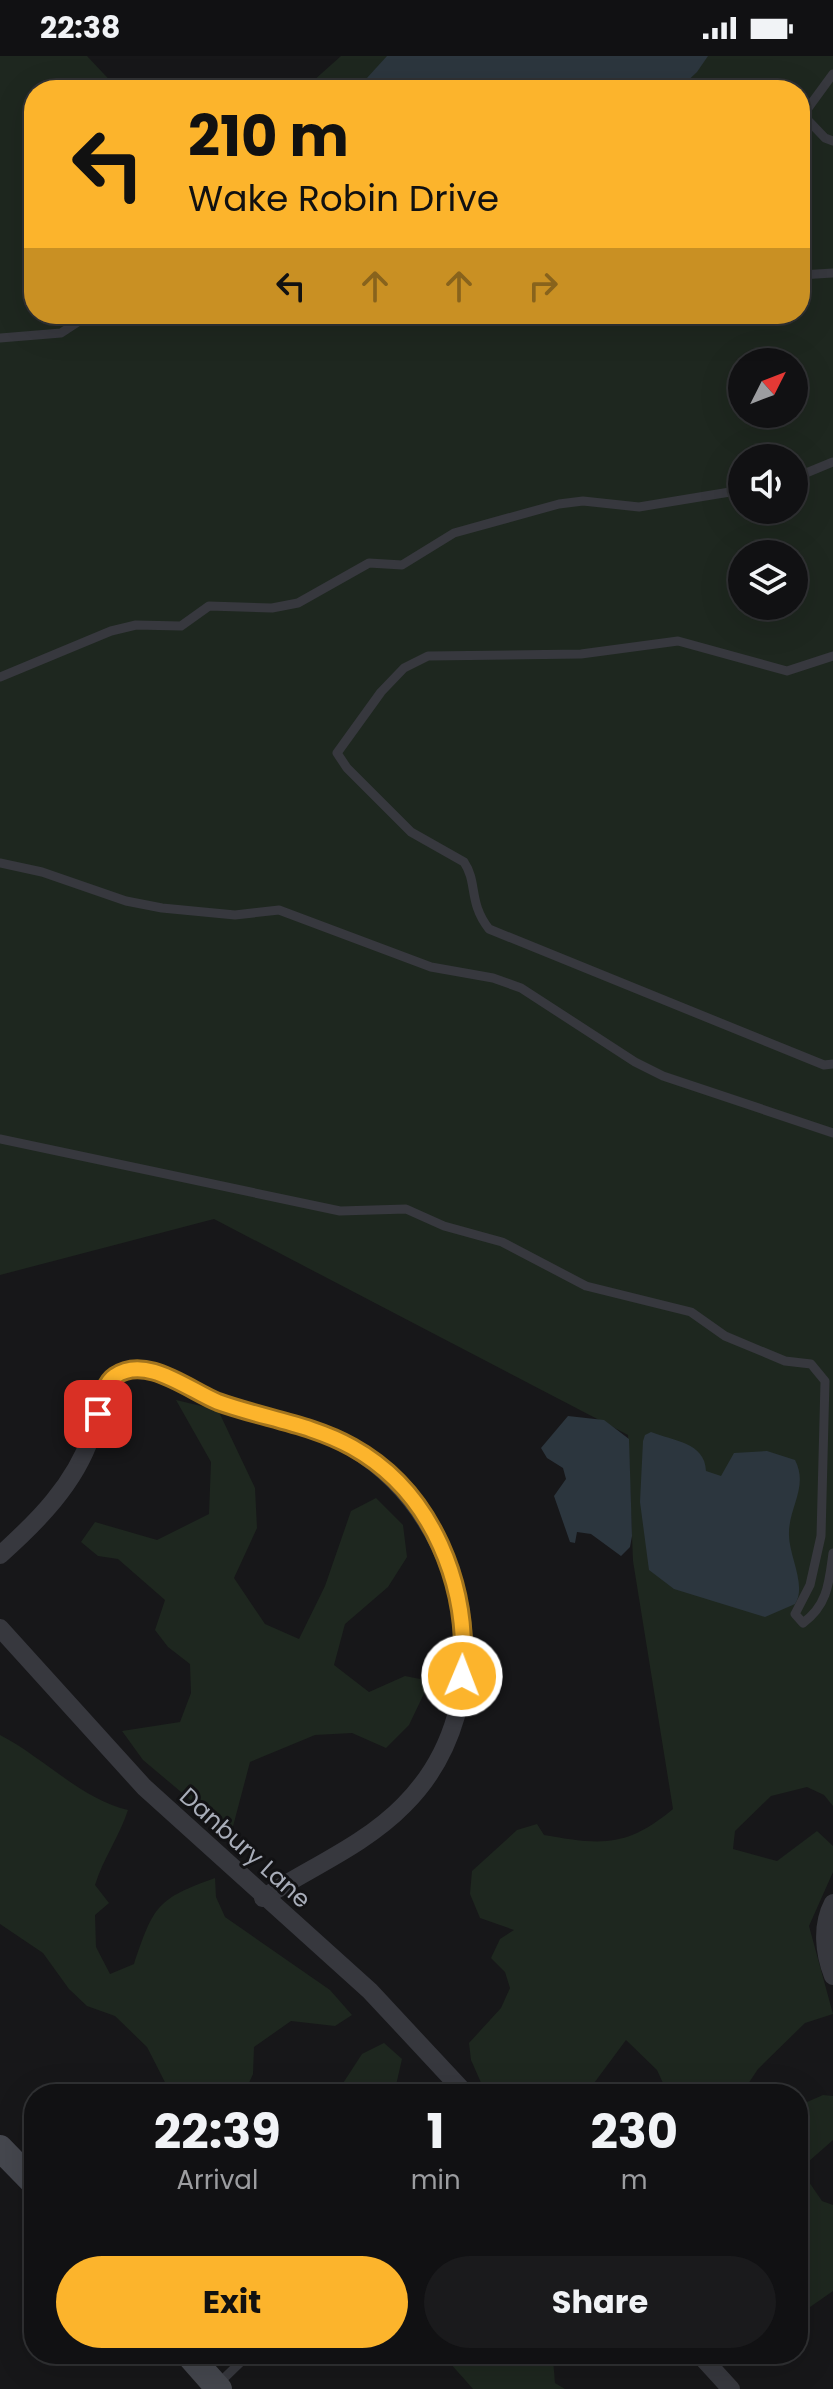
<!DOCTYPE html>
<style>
body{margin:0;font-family:Poppins,sans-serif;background:#1a1a1c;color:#f1f3f6;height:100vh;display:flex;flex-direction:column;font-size:30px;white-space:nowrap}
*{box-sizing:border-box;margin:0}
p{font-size:26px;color:#9c9da0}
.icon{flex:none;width:44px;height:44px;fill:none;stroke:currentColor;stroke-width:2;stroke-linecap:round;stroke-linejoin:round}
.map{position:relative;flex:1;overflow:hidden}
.side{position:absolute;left:24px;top:2028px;width:784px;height:280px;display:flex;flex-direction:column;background:#111113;border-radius:32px;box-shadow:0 8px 32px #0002,0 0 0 2px #303133}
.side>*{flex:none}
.top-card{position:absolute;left:24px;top:24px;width:786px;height:244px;border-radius:32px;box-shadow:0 8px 32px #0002,0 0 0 2px #303133;background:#fcb42c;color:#111;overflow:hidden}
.needle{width:52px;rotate:48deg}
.tools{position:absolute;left:728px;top:292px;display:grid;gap:16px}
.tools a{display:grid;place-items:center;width:80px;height:80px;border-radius:50%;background:#111113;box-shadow:0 8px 32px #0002,0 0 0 2px #303133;font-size:40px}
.pin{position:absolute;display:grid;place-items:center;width:68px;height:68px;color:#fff;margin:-34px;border-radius:16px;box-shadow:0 4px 12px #0006}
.me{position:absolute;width:88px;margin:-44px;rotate:1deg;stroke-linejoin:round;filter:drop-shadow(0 0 6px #0008)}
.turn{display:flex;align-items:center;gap:28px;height:168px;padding:0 32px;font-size:36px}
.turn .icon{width:104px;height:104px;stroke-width:2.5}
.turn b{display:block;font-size:56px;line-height:68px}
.lanes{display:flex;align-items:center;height:76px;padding:0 32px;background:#0003;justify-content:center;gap:40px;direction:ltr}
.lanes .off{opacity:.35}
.eta{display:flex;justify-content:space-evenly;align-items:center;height:136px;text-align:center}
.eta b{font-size:48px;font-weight:700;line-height:56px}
.action{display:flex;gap:16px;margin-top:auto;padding:16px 32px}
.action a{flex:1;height:92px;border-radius:48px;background:#fcb42c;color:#111;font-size:32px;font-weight:700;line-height:92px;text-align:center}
.action a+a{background:#1a1a1c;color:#f1f3f6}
.status{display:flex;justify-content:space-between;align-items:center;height:56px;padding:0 40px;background:#111113;direction:ltr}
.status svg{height:22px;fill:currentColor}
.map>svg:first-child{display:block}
</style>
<div class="status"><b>22:38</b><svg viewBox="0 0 49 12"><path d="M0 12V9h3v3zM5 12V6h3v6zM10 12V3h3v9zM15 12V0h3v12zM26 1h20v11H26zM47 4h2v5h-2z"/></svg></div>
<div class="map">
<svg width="833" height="2333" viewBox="0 0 833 2333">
<rect width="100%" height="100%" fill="#171719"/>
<g fill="#1e271f" fill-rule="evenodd">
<path d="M0 0H87L119 34H34V258H800V34H303L341 0H833V1750L824 1739 807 1731 771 1740 735 1775 733 1793 777 1805 817 1775 833 1790V1816L809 1870 833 1958 805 1967 758 2013 746 2031 754 2038H668L657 2014 626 1984 586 2038H486L471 2004 469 1987 501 1952 510 1932 505 1916 491 1902 500 1883 514 1874 480 1862 470 1838 472 1815 517 1774 537 1768 544 1779C601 1789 626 1792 673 1753L633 1505 628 1379 214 1163 0 1219ZM742 306H794V358H742ZM742 402H794V454H742ZM742 498H794V550H742Z"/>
<path d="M176 1344 218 1354 255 1432 257 1472 234 1522 265 1568 299 1583 325 1530 351 1455 376 1442 403 1469 407 1501 388 1531 345 1568 334 1609 369 1636 405 1620 430 1625 409 1669 386 1692 352 1677 315 1679 250 1706 231 1778 143 1704 122 1675 180 1666 191 1637 190 1608 168 1591 155 1574 165 1544 118 1503 98 1500 81 1486 95 1466 157 1484 209 1458 211 1406Z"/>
<path d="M0 1679C43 1701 81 1743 128 1754 119 1781 103 1803 95 1829L109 1847 95 1859 96 1891 110 1918 134 1908C154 1849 157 1843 215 1822L216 1841 225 1861 330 1934 352 1959 335 1970 291 1965 254 1991 253 2018 244 2038H171L147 1991 115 1960 87 1950 69 1933 43 1897 0 1868Z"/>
<path d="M384 1987 402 2003 394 2038H336L362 1998Z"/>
<path d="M823 2039 833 2040V2084L800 2113 822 2145 833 2149V2235L810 2251 798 2234 810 2218 807 2200 798 2188V2050Z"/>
<path d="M442 2298H557L553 2303 555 2327 565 2333H473Z"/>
</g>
<g fill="#2c363e">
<path d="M387 0H708L697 16 678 34H356Z"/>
<path d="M568 1360 604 1364 629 1383 632 1480 630 1491 621 1500 591 1478 577 1476 575 1487 570 1486 554 1440 566 1423 563 1412 547 1402 541 1392Z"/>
<path d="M651 1376C673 1385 705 1386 706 1415L721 1420 734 1397 767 1395 795 1404C809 1431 788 1452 789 1479 789 1500 807 1530 795 1548L765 1561 674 1533 649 1514 640 1446 643 1385 645 1379Z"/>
</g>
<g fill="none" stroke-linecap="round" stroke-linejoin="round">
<g stroke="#37383e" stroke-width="9">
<path d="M803 59 825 82 833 85"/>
<path d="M800 63 833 18"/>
<path d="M800 219 833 217"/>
<path d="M0 282 61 277 90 258"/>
<path d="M794 422 833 406"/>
<path d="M833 600 787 615 678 585 581 598 428 600 404 612 381 636 337 697 347 712 411 776 464 806C478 827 468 846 489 873L824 1009 833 1008"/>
<path d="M0 621 111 575 136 569 181 570 209 550 272 552 298 547 369 507 402 509 454 477 559 448 583 445 639 451 742 434"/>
<path d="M0 807 42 816 126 845 162 852 235 859 279 854 431 911 493 922 521 932 635 1006 663 1020 833 1077"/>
<path d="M0 1083 340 1155 406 1153 444 1170 502 1186 586 1230 691 1256 725 1280 785 1305 811 1308 825 1325 821 1480 810 1529 795 1558 803 1567C828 1549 829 1526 833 1497"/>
<path d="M217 2329 249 2298"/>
</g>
<g stroke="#37383e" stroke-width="18">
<path d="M0 1499C37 1466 75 1428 91 1380 97 1363 99 1331 116 1320 146 1299 189 1335 217 1345 261 1363 313 1367 354 1393 472 1466 506 1647 404 1749 365 1789 309 1812 263 1842"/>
<path d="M0 1572 144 1731 370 1935 466 2038"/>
<path d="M833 1847C821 1870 824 1897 833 1920"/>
<path d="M699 2298 731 2333"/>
</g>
<g stroke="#45474e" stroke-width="26">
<path d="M0 2092 34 2127"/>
<path d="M188 2298 219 2333"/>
</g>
</g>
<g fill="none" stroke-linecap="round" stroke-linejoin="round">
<defs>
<path id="route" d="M98 1358C101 1346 104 1327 115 1320 146 1298 190 1335 218 1346 262 1362 311 1368 352 1391 433 1436 470 1531 462 1620"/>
</defs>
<use href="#route" stroke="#a4751d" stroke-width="20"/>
<use href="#route" stroke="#fcb42c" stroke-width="14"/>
</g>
<g text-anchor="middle" stroke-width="6" stroke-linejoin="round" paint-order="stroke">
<g font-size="24" fill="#a8adb9" stroke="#121214">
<text transform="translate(245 1792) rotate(42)" y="8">Danbury Lane</text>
</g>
</g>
</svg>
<div class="tools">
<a><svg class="needle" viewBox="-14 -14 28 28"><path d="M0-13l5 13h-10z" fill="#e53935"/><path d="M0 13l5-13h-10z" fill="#9c9da0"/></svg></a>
<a><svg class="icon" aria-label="sound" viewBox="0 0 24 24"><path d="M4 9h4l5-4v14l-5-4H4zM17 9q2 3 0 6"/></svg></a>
<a><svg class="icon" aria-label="layers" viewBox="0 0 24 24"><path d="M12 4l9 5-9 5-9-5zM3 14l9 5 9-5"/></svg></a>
</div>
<div class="pin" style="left:98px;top:1358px;background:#d93025"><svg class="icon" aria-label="arrive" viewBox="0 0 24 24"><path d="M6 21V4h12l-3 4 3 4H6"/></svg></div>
<svg class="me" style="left:462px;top:1620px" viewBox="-20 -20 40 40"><circle r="17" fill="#fcb42c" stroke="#fff" stroke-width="3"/><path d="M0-11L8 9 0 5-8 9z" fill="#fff"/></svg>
<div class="top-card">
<div class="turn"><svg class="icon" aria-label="left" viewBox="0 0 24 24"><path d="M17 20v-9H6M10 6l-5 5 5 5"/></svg><div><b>210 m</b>Wake Robin Drive</div></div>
<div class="lanes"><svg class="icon" aria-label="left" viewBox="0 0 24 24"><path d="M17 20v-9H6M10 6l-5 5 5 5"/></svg><svg class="icon off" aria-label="ahead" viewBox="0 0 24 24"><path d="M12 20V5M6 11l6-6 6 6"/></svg><svg class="icon off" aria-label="ahead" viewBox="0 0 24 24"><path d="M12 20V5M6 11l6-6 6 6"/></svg><svg class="icon off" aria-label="right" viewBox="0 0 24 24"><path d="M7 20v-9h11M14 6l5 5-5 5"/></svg></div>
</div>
<section class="side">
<div class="eta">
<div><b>22:39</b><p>Arrival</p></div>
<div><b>1</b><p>min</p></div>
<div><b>230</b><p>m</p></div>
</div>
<div class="action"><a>Exit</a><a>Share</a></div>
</section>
</div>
